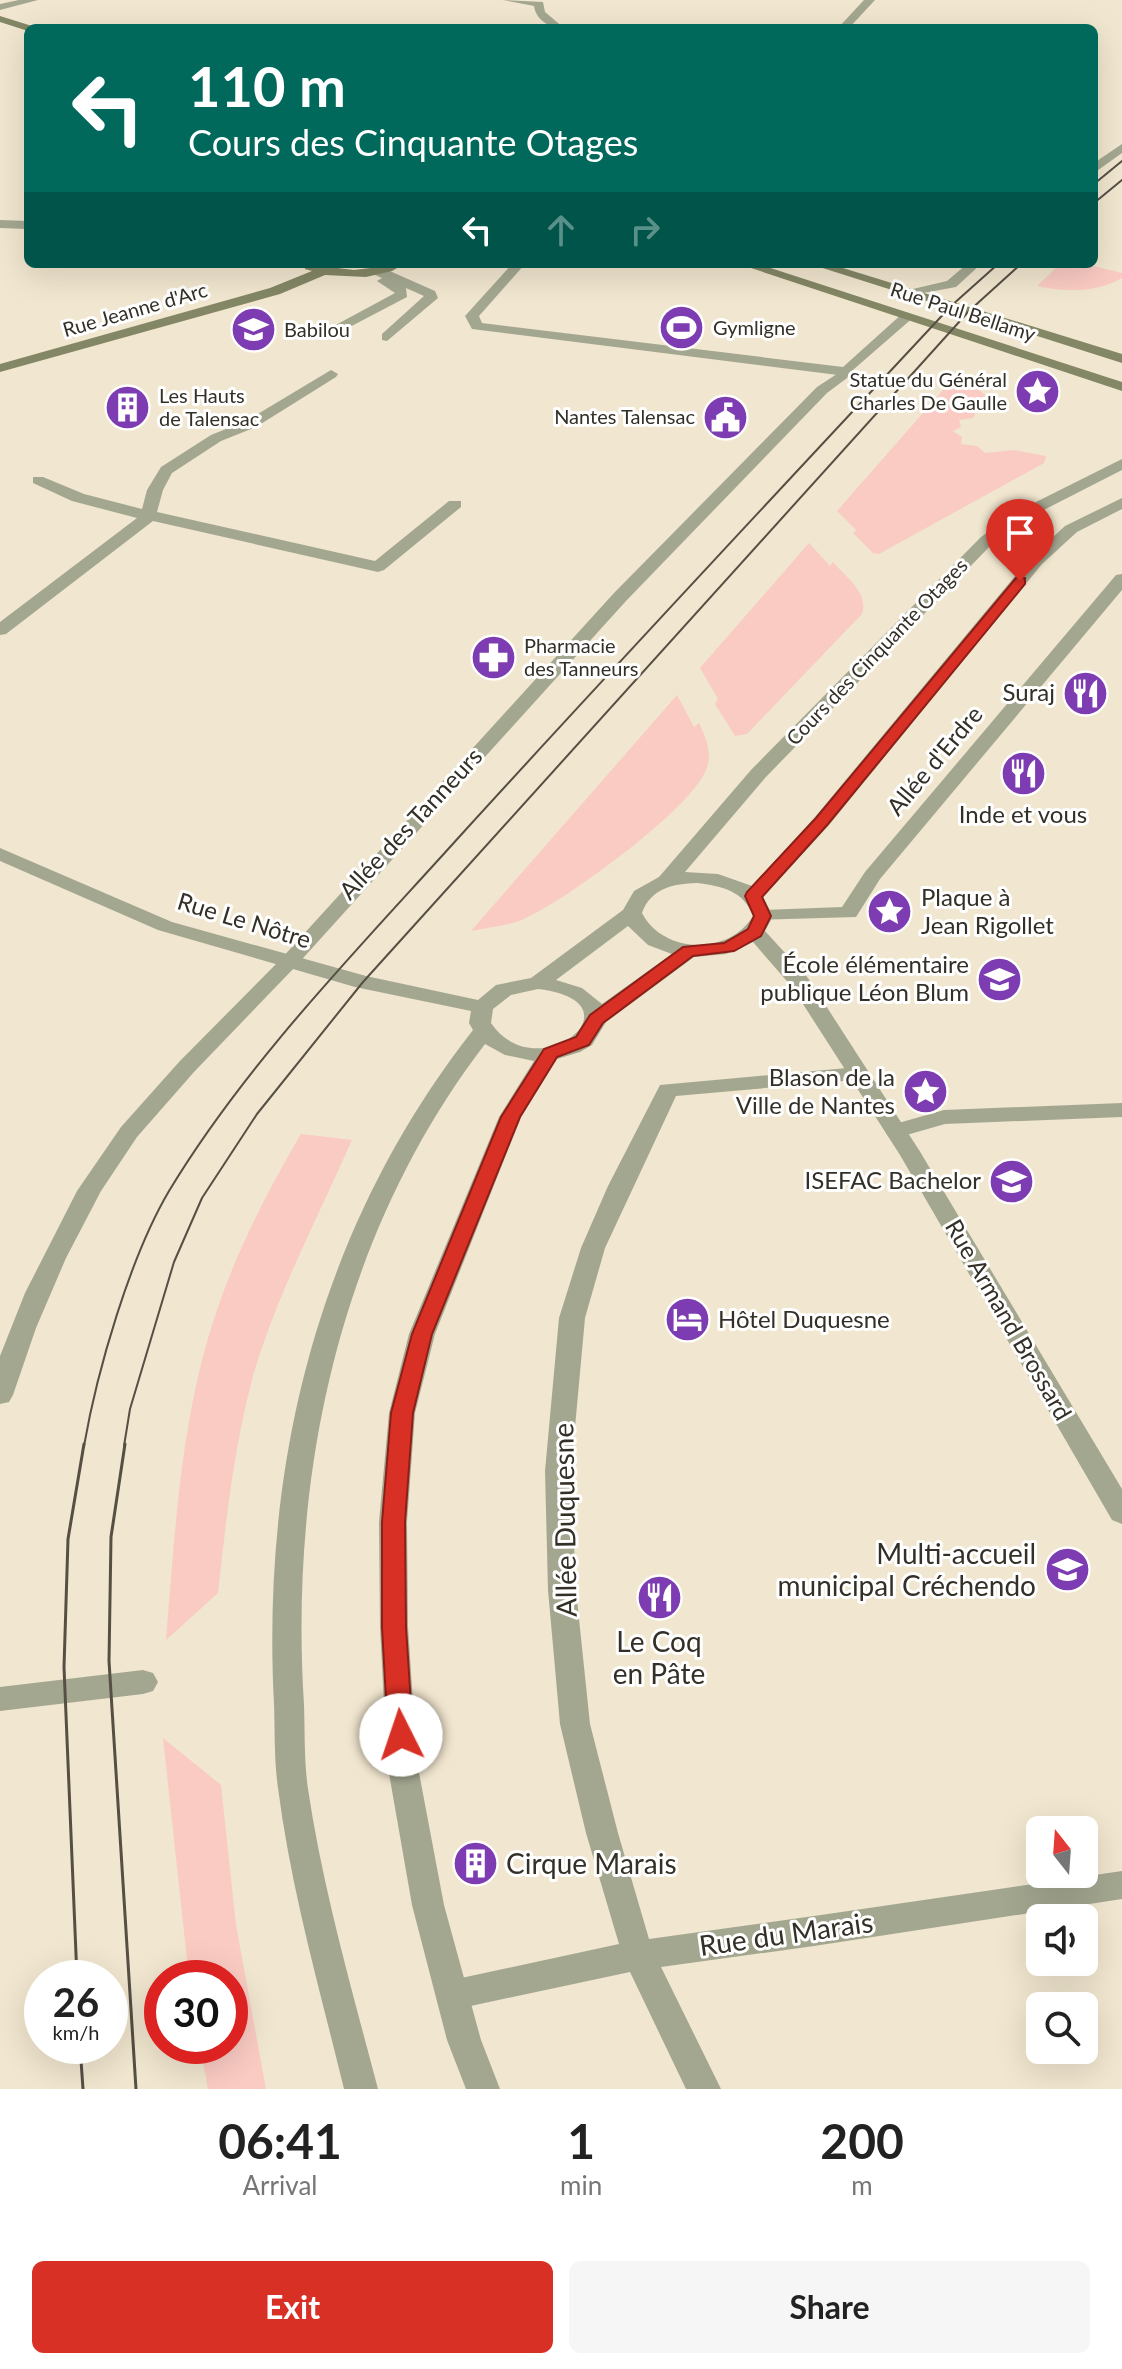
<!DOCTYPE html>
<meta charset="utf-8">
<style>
body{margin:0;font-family:Lato,sans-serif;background:#f6f6f6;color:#222;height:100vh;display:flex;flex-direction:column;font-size:30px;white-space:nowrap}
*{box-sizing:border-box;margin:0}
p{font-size:26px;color:#767676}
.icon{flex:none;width:44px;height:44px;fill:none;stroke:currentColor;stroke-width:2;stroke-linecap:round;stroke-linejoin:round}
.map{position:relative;height:2089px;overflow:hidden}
.details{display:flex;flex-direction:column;background:#fff;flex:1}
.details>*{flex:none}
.hud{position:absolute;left:24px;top:24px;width:1074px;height:244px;border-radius:12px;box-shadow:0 8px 32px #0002;background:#00695c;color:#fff;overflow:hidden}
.needle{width:52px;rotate:343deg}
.tools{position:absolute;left:1026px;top:1816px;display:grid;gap:16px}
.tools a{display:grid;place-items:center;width:72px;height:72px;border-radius:12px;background:#fff;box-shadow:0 8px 32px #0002;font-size:40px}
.speed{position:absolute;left:24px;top:1960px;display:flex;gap:16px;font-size:40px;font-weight:700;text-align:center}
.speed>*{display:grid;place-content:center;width:104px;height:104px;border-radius:50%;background:#fff;box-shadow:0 8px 32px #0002;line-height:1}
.speed small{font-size:20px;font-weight:400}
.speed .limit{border:12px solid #d22;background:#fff;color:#111}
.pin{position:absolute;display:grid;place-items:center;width:68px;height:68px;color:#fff;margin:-82px -34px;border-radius:50% 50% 50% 0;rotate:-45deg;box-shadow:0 0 8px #0007}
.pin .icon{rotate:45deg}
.me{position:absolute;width:88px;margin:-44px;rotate:356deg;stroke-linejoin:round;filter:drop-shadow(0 0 6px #0008)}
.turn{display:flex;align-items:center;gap:28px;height:168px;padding:0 32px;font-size:36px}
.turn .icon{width:104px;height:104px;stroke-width:2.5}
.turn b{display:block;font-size:56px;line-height:68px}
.lanes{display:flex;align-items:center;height:76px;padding:0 32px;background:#0003;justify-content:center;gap:40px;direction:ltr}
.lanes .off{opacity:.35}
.eta{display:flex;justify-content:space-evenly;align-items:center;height:136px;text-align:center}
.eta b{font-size:48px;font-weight:700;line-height:56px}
.button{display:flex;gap:16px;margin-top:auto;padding:16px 32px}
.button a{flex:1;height:92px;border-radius:12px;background:#d93025;color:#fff;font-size:32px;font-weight:700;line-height:92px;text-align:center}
.button a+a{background:#f6f6f6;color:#222}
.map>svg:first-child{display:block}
</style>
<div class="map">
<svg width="1122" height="2089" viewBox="0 0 1122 2089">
<rect width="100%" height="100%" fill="#f1e6cf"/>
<g fill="#facbc3">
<path d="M1060 264H1085L1122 273V278C1096 293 1066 292 1037 286Z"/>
<path d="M958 373 1001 408 991 412H976L973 418 959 420 961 427 953 431 962 437 961 444 977 446 985 453 1014 450 1046 456 1044 463 879 554 873 553 853 533 856 530 837 511Z"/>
<path d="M809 543 830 566 833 562C846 577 869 593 862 614L747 734 735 736 715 704 718 699 700 668Z"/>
<path d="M677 695 694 727 699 723C706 738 713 754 706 770 690 810 566 900 526 918 510 926 488 927 471 931Z"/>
<path d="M301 1134 352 1140C318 1217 277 1294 253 1376 234 1447 226 1520 218 1593L166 1640C175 1531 181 1414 217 1310 238 1248 268 1190 301 1134Z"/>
<path d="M163 1738 221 1785 236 1925 266 2089H208L200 2046H230V1978H189Z"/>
</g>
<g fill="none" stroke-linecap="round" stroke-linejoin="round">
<g fill="#a4a790" fill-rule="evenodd">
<path d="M373 268H383L435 291 438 298 387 341 382 340V334L424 296 406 288 407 297 344 330 332 327 395 293 377 281 382 278 373 274Z"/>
<path d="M331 370 338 374 336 377 256 427 221 441 172 473 163 490 157 512 375 561 449 501H461V507L384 570 378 572 153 521 6 634 0 635V622L137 518 72 501 33 483V477H43L84 494 142 509 147 490 161 467 211 435 246 421Z"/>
<path d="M143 1670 153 1673 158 1682 153 1691 143 1694 0 1711V1687Z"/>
</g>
<g fill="#a4a790" fill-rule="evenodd">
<path d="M864 0H875L849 28H838Z"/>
<path d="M1122 144V153L1094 173V163Z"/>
<path d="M967 264H981L956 287 907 296 900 292 947 281Z"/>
<path d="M846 368 853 372 851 375 827 393 626 601 295 967 194 1072 137 1137 101 1191 66 1258 36 1328 13 1395 9 1402 0 1404V1356L25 1293 77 1191 121 1127 179 1062 281 959 614 593 817 387Z"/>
<path d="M1122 574V590L880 879 856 917 756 920 753 916 763 910 842 907 865 872 1116 575Z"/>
<path d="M858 1067 866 1069 869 1074 866 1079 676 1096 605 1248 585 1318 571 1471 576 1590 590 1724 618 1833 649 1939 814 1916 825 1921 830 1931 825 1941 814 1946 661 1967 721 2089H686L630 1972 452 2010 440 2006 436 1995 440 1984 452 1980 619 1944 586 1833 560 1724 548 1590 545 1471 559 1318 581 1248 608 1186 660 1085Z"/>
<path d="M1122 1103V1117L945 1124 896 1138 888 1136 885 1131 888 1126 944 1110Z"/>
</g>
<g fill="#a4a790" fill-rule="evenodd">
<path d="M19 0H38L0 10V4Z"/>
<path d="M503 0 543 2 545 12 564 28C551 28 536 21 534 6Z"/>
<path d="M0 220 28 221V229L0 228Z"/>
<path d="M512 264H525L479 316 482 323 843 367 903 313 915 316 846 376 472 329 465 316Z"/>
<path d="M1122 459V470L1030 517 993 543 765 778 685 872 718 874 752 886 815 817 1030 558 1065 526 1122 498V509L1077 532 1042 564 829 825 763 897 773 916 765 931 808 978 919 1150 1122 1489V1524L1112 1520 900 1155 792 987 753 942 726 954 694 957 606 1022 592 1045 580 1052 557 1059 521 1117 435 1334 415 1413 407 1522 408 1627 417 1762 444 1905 481 2040 500 2089H466L447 2040 412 1905 387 1762 380 1627 379 1522 389 1413 409 1334 499 1117 534 1061 505 1055 485 1044C341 1232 289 1471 304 1705 305 1733 304 1761 308 1789 323 1890 352 1990 378 2089H344C320 1990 291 1890 278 1788 274 1760 275 1732 274 1704 261 1458 321 1224 473 1030L469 1023 471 1011 355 987 158 930 0 861V848L172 922 366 976 478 1000 496 985 531 978 623 910 634 891 659 877 751 770 981 537 1018 511ZM697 883C722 886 744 891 753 916 729 956 663 954 642 913 651 888 673 884 697 883ZM628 926 648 945 672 954 602 1004 582 988 556 980ZM538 989C646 1002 537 1091 491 1023L493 1009 511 995Z"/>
<path d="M1122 1871V1899L814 1946 803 1941 798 1931 803 1921 814 1916Z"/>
</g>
<g fill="#848765" fill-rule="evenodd">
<path d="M0 16 32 26 33 28H28V31L0 22Z"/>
<path d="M305 264 354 270 404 264 392 271 366 277 325 275 280 294 0 372V364L270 288 312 271 305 269Z"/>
<path d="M739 264H758L1122 382V391Z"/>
<path d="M810 264H830L1122 354V363Z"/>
</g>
<g stroke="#554f44" stroke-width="2">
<path d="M1094 184 1122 161"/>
<path d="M1094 203 1122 180"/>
<path d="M84 1446C97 1371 130 1257 169 1191 246 1063 360 947 460 836 622 658 787 482 951 306L998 264"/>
<path d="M124 1446 130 1409 174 1262 202 1198 257 1114 363 982 969 311 1021 264"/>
</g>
<g stroke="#554f44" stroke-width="3">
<path d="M125 1444 111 1537 109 1661 136 2089"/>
<path d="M77 1978 64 1667 68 1539 84 1444"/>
<path d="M80 2046 83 2089"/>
</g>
</g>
<path fill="#d93025" stroke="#8d1f18" stroke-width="2" d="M1020 577 1025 578V584L828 824 762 897 771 916 761 936 734 951 693 956 603 1023 589 1045 557 1057 520 1117 432 1334 413 1413 405 1522 406 1627 413 1735 409 1743 401 1746 392 1743 388 1735 382 1627V1522L391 1413 412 1334 501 1117 544 1049 576 1037 590 1015 683 947 724 943 748 929 754 916 745 896 747 892 816 818 1016 578Z"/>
<defs>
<symbol id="stadium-disc" viewBox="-11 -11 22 22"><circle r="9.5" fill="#7d3cb1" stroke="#fff"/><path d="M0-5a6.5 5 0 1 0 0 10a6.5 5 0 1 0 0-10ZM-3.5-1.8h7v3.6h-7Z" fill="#fff"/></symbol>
<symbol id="school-disc" viewBox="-11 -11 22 22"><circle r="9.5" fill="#7d3cb1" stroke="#fff"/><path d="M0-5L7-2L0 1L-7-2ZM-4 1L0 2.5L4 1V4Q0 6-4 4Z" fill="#fff"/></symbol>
<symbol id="sight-disc" viewBox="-11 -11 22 22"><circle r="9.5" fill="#7d3cb1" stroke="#fff"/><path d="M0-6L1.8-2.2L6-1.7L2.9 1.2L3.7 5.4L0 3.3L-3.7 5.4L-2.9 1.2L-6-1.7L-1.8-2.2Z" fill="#fff"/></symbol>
<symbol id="building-disc" viewBox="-11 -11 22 22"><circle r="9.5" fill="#7d3cb1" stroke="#fff"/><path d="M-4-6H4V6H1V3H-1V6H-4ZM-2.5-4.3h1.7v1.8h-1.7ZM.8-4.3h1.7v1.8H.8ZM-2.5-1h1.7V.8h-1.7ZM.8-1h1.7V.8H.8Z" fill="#fff"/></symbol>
<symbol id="civic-disc" viewBox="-11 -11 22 22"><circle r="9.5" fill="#7d3cb1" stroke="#fff"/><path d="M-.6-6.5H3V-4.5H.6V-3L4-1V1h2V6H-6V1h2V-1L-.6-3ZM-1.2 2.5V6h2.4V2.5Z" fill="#fff"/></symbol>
<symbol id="pharmacy-disc" viewBox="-11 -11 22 22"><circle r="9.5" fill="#7d3cb1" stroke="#fff"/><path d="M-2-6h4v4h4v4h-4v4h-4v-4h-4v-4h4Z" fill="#fff"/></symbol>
<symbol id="restaurant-disc" viewBox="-11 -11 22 22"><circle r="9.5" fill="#7d3cb1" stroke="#fff"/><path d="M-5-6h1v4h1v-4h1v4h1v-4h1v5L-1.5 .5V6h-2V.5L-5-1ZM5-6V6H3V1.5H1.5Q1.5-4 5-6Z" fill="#fff"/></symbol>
<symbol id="university-disc" viewBox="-11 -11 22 22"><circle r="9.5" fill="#7d3cb1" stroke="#fff"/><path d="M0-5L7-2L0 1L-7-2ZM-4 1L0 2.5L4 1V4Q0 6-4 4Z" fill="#fff"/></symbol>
<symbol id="hotel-disc" viewBox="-11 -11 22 22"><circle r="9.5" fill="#7d3cb1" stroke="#fff"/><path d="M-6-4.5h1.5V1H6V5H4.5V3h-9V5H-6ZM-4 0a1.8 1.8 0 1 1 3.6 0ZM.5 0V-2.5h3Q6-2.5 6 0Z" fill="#fff"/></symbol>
</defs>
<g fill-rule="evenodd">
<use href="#stadium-disc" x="656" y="302" width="51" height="51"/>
<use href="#school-disc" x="228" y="304" width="51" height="51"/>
<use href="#sight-disc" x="1012" y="366" width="51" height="51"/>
<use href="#building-disc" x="102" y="382" width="51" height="51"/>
<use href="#civic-disc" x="700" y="392" width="51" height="51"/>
<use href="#pharmacy-disc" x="468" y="632" width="51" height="51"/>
<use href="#restaurant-disc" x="1060" y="668" width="51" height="51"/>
<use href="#restaurant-disc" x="998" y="748" width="51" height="51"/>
<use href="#sight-disc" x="864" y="886" width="51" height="51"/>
<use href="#school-disc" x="974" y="954" width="51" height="51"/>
<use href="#sight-disc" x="900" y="1066" width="51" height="51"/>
<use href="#university-disc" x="986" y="1156" width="51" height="51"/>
<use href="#hotel-disc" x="662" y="1294" width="51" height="51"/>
<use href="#school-disc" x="1042" y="1544" width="51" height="51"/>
<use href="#restaurant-disc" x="634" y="1572" width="51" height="51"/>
<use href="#building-disc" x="450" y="1838" width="51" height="51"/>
</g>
<g text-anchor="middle" stroke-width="6" stroke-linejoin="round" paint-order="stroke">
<g font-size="20" fill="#343027" stroke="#fff">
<text transform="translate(135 310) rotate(-16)" y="7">Rue Jeanne d'Arc</text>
<text transform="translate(963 312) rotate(18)" y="7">Rue Paul Bellamy</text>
<text transform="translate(877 652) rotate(-46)" y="7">Cours des Cinquante Otages</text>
</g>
<g font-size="20" fill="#343027" stroke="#fff" text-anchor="start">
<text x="713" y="335">Gymligne</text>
<text x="284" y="337">Babilou</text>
<text x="1007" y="387" text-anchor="end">Statue du Général<tspan x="1007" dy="23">Charles De Gaulle</tspan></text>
<text x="159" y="403">Les Hauts<tspan x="159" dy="23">de Talensac</tspan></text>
<text x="695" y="424" text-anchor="end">Nantes Talensac</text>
<text x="524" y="653">Pharmacie<tspan x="524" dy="23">des Tanneurs</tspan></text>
</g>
<g font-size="24" fill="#343027" stroke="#fff" text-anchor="end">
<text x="1055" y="701">Suraj</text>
<text x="1023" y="823" text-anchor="middle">Inde et vous</text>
<text x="921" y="906" text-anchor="start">Plaque à<tspan x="921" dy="28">Jean Rigollet</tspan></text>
<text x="969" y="973">École élémentaire<tspan x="969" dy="28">publique Léon Blum</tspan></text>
<text x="895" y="1086">Blason de la<tspan x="895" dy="28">Ville de Nantes</tspan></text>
<text x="981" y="1189">ISEFAC Bachelor</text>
<text x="718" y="1328" text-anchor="start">Hôtel Duquesne</text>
</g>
<g font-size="24" fill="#343027" stroke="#fff">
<text transform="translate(935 761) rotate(-50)" y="8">Allée d'Erdre</text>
<text transform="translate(411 824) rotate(-47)" y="8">Allée des Tanneurs</text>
<text transform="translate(244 921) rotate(17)" y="8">Rue Le Nôtre</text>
<text transform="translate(1008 1320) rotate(60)" y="8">Rue Armand Brossard</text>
</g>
<g font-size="28" fill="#343027" stroke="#fff">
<text transform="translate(565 1520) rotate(-91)" y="10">Allée Duquesne</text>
<text transform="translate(786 1934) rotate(-8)" y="10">Rue du Marais</text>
</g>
<g font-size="28" fill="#343027" stroke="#fff" text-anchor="end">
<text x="1036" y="1564">Multi-accueil<tspan x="1036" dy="32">municipal Créchendo</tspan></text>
<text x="659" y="1652" text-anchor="middle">Le Coq<tspan x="659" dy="32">en Pâte</tspan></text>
<text x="506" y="1874" text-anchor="start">Cirque Marais</text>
</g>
</g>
</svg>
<div class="tools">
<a><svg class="needle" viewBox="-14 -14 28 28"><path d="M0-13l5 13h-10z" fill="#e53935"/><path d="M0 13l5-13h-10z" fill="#767676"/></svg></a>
<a><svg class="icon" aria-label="sound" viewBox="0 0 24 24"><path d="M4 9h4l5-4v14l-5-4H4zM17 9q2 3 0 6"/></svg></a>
<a><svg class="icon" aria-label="search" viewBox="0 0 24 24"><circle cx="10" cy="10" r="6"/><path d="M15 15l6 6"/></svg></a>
</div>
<div class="speed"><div>26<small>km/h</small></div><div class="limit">30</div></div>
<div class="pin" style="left:1020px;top:581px;background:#d93025"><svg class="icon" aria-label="arrive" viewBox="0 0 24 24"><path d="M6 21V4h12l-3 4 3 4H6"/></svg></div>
<svg class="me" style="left:401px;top:1735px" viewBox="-20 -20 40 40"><circle r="19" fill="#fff"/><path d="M0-13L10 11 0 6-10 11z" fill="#d93025"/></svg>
<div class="hud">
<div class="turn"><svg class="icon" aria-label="left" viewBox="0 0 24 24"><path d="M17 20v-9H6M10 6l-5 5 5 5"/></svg><div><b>110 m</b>Cours des Cinquante Otages</div></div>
<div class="lanes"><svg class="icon" aria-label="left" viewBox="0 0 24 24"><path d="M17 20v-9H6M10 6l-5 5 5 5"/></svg><svg class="icon off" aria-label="ahead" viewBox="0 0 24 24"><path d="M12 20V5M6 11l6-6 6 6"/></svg><svg class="icon off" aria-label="right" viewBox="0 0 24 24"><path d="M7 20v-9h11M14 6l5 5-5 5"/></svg></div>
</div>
</div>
<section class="details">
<div class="eta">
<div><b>06:41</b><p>Arrival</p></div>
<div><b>1</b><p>min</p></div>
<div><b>200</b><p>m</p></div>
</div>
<div class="button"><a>Exit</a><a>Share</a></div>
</section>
